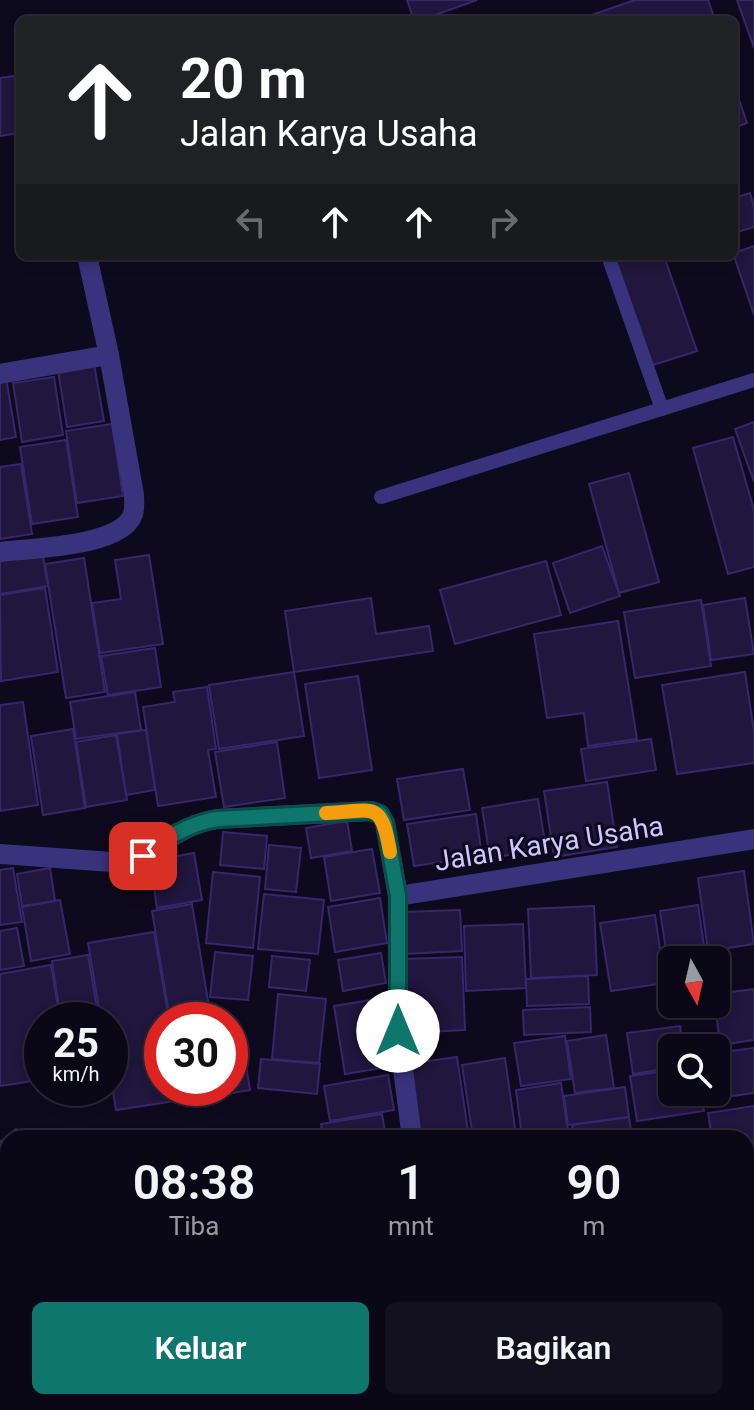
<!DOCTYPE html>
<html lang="id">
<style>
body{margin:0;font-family:Roboto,sans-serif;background:#13111f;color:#f1f3f6;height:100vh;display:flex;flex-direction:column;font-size:30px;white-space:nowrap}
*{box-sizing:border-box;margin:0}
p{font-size:26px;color:#999aa1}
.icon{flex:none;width:44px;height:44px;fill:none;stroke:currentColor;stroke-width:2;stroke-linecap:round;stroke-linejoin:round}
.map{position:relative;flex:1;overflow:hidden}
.panel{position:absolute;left:0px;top:1130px;width:754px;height:280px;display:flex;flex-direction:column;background:#0a0816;border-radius:24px 24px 0 0;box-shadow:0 4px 12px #0003,0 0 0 2px #2a2935}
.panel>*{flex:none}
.banner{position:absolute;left:16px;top:16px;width:722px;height:244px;border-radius:12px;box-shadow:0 4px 12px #0003,0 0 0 2px #2a2935;background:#202124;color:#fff;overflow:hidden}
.needle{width:52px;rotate:172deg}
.tools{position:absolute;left:658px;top:946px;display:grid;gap:16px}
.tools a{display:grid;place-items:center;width:72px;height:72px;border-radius:12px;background:#0a0816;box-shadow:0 4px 12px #0003,0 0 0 2px #2a2935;font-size:40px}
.speed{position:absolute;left:24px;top:1002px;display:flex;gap:16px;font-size:40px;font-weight:700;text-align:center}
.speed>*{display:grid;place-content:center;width:104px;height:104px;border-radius:50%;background:#0a0816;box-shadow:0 4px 12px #0003,0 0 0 2px #2a2935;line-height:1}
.speed small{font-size:20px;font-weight:400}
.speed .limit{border:12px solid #d22;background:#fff;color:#111}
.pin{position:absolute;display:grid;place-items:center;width:68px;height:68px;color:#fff;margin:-34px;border-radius:16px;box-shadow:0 4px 12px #0006}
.me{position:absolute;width:88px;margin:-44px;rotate:0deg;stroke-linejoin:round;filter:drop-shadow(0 0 6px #0008)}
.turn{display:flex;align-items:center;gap:28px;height:168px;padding:0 32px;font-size:36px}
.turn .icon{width:104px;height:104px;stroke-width:2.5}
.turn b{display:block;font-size:56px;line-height:68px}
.lanes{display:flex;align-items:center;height:76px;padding:0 32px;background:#0003;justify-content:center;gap:40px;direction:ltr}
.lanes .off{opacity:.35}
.eta{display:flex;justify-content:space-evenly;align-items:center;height:136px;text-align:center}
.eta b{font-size:48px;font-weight:600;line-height:56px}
.action{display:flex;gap:16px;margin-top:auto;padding:16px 32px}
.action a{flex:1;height:92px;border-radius:12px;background:#0f766e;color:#fff;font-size:32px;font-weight:600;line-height:92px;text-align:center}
.action a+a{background:#13111f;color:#f1f3f6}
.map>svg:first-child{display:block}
</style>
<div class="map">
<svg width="754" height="1410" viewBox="0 0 754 1410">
<rect width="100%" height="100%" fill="#0e0a1d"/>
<g fill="#20163e" stroke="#37266c" stroke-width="2">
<path d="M407 0H477L421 20H414Z"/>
<path d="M635 0H708L715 20H577Z"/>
<path d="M737 0H754V48Z"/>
<path d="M20 75V133L0 136V78Z"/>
<path d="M734 85 747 123 734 128Z"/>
<path d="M750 193 754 206V227L734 233V198Z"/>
<path d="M754 246V315L734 256V253Z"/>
<path d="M612 256H664L697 351 650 366Z"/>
<path d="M94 364 104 421 67 427 58 370Z"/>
<path d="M54 377 63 435 22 442 13 383Z"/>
<path d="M0 378H6L16 437 0 440Z"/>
<path d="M754 422V482L735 429Z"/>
<path d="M112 424 123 496 77 503 66 431Z"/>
<path d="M733 437 754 510V567L728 574 693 448Z"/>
<path d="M66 440 78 517 32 524 20 447Z"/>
<path d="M21 464 32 534 0 539V467Z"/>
<path d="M629 473 659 582 619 593 589 484Z"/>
<path d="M602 546 620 596 570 613 553 563Z"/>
<path d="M42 551 48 586 0 594V557Z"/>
<path d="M149 555 163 644 100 653 92 603 121 599 115 560Z"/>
<path d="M84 558 105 692 66 698 45 564Z"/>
<path d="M546 561 561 615 455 644 440 590Z"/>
<path d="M45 588 58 672 1 681 0 595Z"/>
<path d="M371 598 376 634 429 626 433 651 294 672 304 736 219 749 209 685 294 672 285 611Z"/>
<path d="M745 598 754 654 711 660 703 605Z"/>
<path d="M701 600 711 666 635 678 624 612Z"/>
<path d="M618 621 637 739 588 746 584 713 547 718 534 634Z"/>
<path d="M155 648 161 687 108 695 101 656Z"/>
<path d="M745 672 754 732V763L677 774 662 685Z"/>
<path d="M358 676 372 770 319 778 305 684Z"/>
<path d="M207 687 216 749 208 750 216 797 158 806 143 707 175 702 173 692Z"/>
<path d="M135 692 141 730 76 739 70 702Z"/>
<path d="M23 702 38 805 0 811V705Z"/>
<path d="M73 729 85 808 43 815 31 736Z"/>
<path d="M146 730 155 790 126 795 117 734Z"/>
<path d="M116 735 127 800 86 807 76 742Z"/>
<path d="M651 739 656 770 586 781 581 749Z"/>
<path d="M277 742 285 798 224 807 215 752Z"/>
<path d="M463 769 470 810 404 820 397 779Z"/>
<path d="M607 782 617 847 554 857 544 791Z"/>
<path d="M538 799 546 849 490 858 482 808Z"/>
<path d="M476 814 482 856 414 866 407 824Z"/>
<path d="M347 821 352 851 311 858 306 828Z"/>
<path d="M223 832 267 836 264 869 220 865Z"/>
<path d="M269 845 301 848 296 892 265 889Z"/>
<path d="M372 849 380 893 331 901 324 857Z"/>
<path d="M194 853 202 900 157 908 150 861Z"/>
<path d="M13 868 22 922 0 925V870Z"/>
<path d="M50 868 55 901 22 906 17 874Z"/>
<path d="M744 871 754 944 708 951 698 878Z"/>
<path d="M213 872 260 877 253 948 206 943Z"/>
<path d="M264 894 324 900 318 954 258 949Z"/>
<path d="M380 898 387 943 335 952 328 907Z"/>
<path d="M60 900 70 954 31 961 22 907Z"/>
<path d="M192 904 211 1019 170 1020 152 911Z"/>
<path d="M698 905 706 959 672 960V964H668L660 911Z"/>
<path d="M594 906 597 975 531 978 528 909Z"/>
<path d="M460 910 462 951 404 954 402 912Z"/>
<path d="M655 915 665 983 611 991 600 923Z"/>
<path d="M523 924 526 988 466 991 464 926Z"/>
<path d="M17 928 24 966 0 970V931Z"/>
<path d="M154 932 169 1020H162V1088H180L182 1100 116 1110 110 1073V1020H101L88 943Z"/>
<path d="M215 952 253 956 248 1000 210 997Z"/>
<path d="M381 953 386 983 343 991 338 960Z"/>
<path d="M88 955 99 1020H61L52 961Z"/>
<path d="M272 956 310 960 306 991 269 987Z"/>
<path d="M462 957 465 1030 406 1033 403 959Z"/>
<path d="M51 965 60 1020H42V1026H37L41 1053 29 1055 33 1081 0 1086V974Z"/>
<path d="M672 967V1004H708L669 1009 664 969Z"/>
<path d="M588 976 589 1004 527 1006 526 979Z"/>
<path d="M754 989V1040L720 1045 715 1004 716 994Z"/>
<path d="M278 994 326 999 319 1063 272 1059Z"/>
<path d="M383 998 394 1066 345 1074 334 1006Z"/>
<path d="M590 1007 591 1032 524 1035 523 1010Z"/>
<path d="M680 1026 683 1048H672V1068L633 1074 627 1033Z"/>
<path d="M606 1035 614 1088 575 1093 567 1041Z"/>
<path d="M565 1036 571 1079 521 1086 514 1043Z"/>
<path d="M242 1041 250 1090 188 1101 185 1088H230V1043Z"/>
<path d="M754 1048V1093L710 1099 709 1092H716V1053Z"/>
<path d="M457 1057 469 1138H418L407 1064Z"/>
<path d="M505 1058 516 1135 473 1138 462 1065Z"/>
<path d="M261 1059 320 1064 317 1094 258 1088Z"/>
<path d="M672 1070V1092H701L704 1111 637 1121 630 1076Z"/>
<path d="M388 1075 394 1110 330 1121 324 1086Z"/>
<path d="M561 1083 569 1138H522L516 1090Z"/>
<path d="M625 1087 629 1117 568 1125 564 1096Z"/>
<path d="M754 1106V1144L746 1146V1138H712L708 1113Z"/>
<path d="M382 1114 386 1138H323L321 1124Z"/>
<path d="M629 1117 632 1138H574L572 1125Z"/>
<path d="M16 1129 24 1138H8V1250L0 1240V1142Z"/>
<path d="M695 1131 696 1138H649Z"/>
<path d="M754 1153V1193L746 1195V1154Z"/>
<path d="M754 1205V1293H751L746 1264V1206Z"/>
<path d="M754 1310V1362L746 1364V1311Z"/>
<path d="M754 1364V1384L746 1385V1365Z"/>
<path d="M754 1385V1403L736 1406 735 1402H746V1386Z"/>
<path d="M106 1402H174L156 1410H110Z"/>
<path d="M188 1402H225L229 1410H192Z"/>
<path d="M437 1402H530L529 1410H437Z"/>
<path d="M552 1402 592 1403 591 1410H552Z"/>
<path d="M600 1402H640L639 1410H599Z"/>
<path d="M645 1402H699L698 1410H644Z"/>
</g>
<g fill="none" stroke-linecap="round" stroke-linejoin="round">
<g stroke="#39337e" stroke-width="14">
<path d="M608 256 662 409"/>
<path d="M381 497 754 380"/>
</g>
<g stroke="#39337e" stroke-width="20">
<path d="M0 374 109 355"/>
<path d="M0 552C31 548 122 547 133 514 135 508 134 500 134 495L109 355 88 260"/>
<path d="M0 854 126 863C161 849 176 826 217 819L371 811 380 814 385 823 398 896 754 839"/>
<path d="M398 896V1031L412 1138"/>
<path d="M746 1301 754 1299"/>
</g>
<path stroke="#685dff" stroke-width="20" d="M0 1381 8 1395"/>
</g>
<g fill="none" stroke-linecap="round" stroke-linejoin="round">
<defs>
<path id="route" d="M143 856C167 838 187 824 217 819L371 811 380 814 385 823 398 896V1031"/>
</defs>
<use href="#route" stroke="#0a4d48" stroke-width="20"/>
<use href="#route" stroke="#0f766e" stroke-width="14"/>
<path stroke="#f59e0b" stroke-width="14" d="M326 813C374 811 381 799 390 852"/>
</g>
<g text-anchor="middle" stroke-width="6" stroke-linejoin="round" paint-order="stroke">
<g font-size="28" fill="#cfc6ff" stroke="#0e0a1d">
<text transform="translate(549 843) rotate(-9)" y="10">Jalan Karya Usaha</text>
</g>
</g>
</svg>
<div class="tools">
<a><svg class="needle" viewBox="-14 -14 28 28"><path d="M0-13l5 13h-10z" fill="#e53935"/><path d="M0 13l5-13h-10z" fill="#999aa1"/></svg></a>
<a><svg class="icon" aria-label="search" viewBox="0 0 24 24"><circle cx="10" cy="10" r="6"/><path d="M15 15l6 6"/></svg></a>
</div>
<div class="speed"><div>25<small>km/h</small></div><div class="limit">30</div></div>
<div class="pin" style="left:143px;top:856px;background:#d93025"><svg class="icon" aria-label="arrive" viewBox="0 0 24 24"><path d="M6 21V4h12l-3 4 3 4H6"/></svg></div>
<svg class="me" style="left:398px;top:1031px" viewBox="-20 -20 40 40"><circle r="19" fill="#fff"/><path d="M0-13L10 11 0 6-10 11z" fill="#0f766e"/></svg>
<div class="banner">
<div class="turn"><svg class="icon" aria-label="ahead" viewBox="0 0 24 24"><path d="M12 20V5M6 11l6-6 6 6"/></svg><div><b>20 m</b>Jalan Karya Usaha</div></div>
<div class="lanes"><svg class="icon off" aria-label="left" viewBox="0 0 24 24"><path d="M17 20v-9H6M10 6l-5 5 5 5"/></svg><svg class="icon" aria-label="ahead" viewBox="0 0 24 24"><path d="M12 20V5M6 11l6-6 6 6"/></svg><svg class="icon" aria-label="ahead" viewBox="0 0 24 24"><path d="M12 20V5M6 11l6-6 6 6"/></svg><svg class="icon off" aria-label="right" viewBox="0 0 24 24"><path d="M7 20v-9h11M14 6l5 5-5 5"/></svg></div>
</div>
<section class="panel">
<div class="eta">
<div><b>08:38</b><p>Tiba</p></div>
<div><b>1</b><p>mnt</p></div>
<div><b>90</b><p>m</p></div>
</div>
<div class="action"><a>Keluar</a><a>Bagikan</a></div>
</section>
</div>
